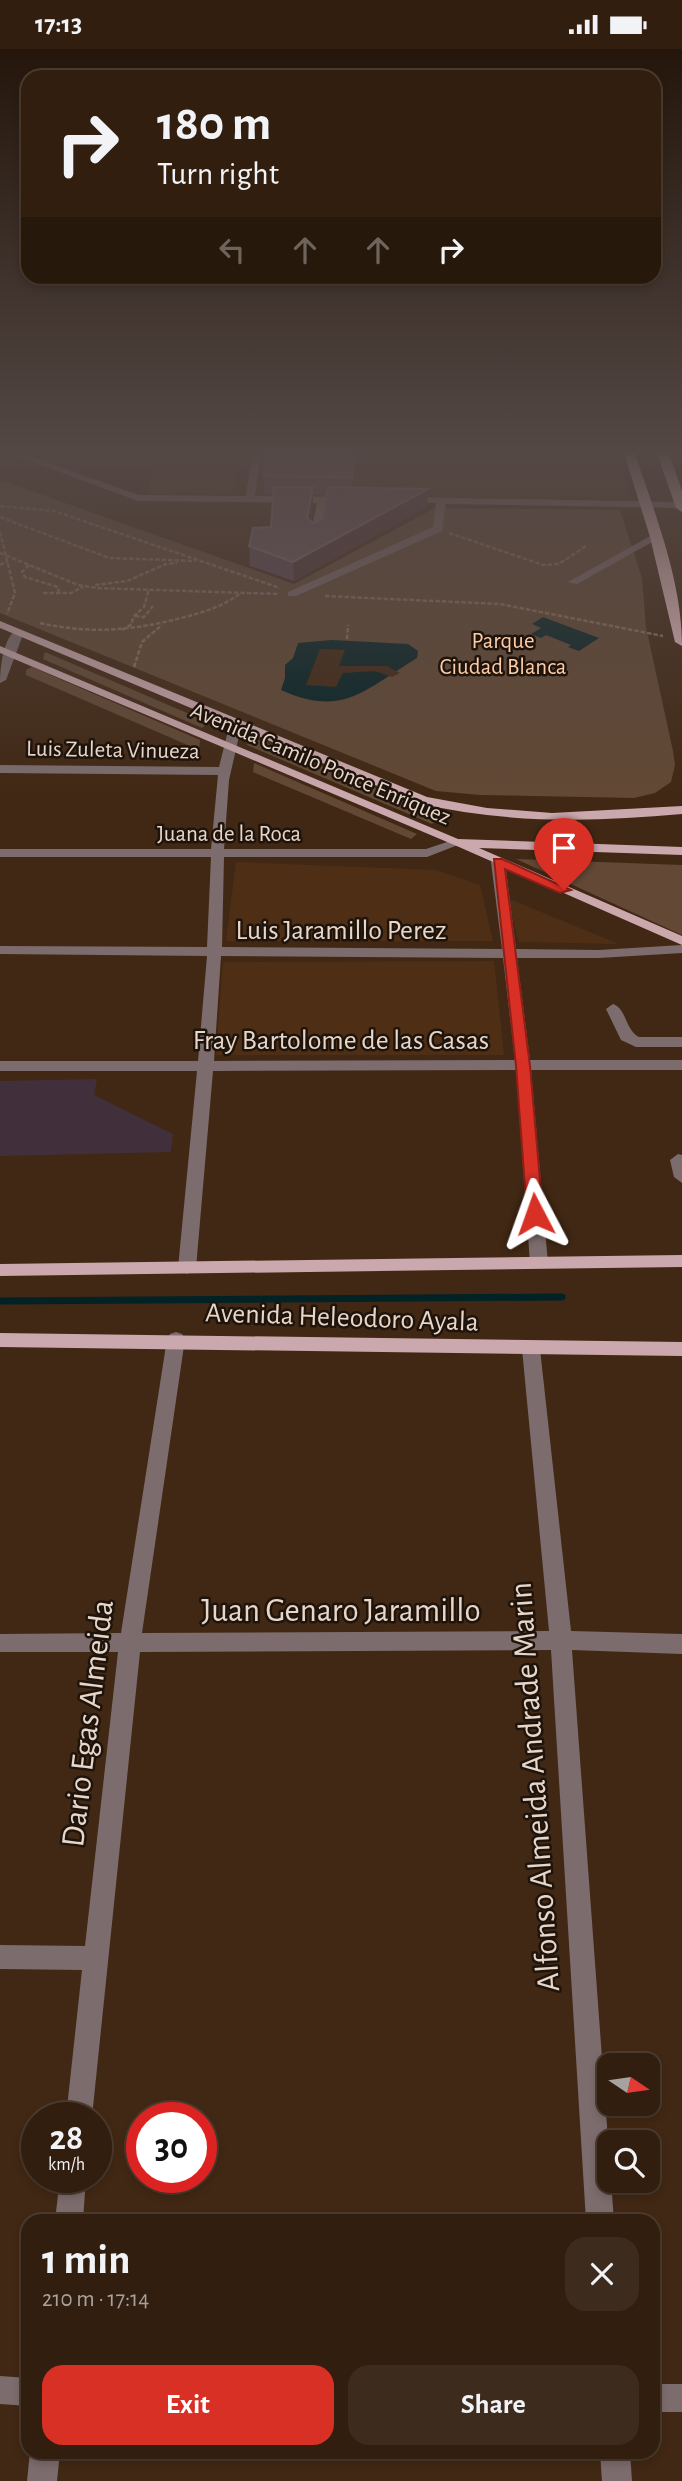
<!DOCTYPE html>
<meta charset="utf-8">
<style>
body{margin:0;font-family:"Alegreya Sans",sans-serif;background:#3d2b1d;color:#f1f3f6;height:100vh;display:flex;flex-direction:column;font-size:26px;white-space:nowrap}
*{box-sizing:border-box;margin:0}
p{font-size:23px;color:#a8a29e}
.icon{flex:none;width:38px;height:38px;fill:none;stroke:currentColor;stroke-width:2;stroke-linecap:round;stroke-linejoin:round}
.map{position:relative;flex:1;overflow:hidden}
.details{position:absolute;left:21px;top:2165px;width:639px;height:245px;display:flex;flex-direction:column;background:#311e0f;border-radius:21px;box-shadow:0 4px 10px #0003,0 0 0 2px #4c3c2f}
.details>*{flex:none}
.banner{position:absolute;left:21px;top:21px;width:640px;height:214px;border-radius:21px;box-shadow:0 4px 10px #0003,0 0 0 2px #4c3c2f;background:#311e0f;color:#f1f3f6;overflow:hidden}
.needle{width:46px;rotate:103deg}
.fabs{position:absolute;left:597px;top:2004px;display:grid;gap:14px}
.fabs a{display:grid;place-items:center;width:63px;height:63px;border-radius:14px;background:#311e0f;box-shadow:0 4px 10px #0003,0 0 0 2px #4c3c2f;font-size:35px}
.speed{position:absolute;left:21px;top:2053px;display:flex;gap:14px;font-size:35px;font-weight:700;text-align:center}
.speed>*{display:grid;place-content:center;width:91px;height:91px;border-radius:50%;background:#311e0f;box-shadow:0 4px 10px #0003,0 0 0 2px #4c3c2f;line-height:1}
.speed small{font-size:18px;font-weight:400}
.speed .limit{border:10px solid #d22;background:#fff;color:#111}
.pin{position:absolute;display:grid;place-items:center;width:60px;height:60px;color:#fff;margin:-72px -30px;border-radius:50% 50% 50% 0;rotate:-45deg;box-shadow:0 0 7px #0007}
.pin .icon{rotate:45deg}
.me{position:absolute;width:77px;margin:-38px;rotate:356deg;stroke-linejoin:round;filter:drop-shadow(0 0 5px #0008)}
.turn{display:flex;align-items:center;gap:24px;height:147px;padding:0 21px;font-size:32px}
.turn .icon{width:91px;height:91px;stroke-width:2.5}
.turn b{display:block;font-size:49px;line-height:60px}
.lanes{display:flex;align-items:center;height:66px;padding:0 21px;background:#0003;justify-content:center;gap:35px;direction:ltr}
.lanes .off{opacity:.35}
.round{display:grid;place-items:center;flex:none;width:74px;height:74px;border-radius:21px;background:#3d2b1d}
.overview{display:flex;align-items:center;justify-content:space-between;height:119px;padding:0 21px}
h1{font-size:42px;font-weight:600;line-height:52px}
.primary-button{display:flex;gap:14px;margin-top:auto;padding:14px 21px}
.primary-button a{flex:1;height:80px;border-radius:21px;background:#d93025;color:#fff;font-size:28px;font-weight:600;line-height:80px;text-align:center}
.primary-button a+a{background:#3d2b1d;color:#f1f3f6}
.status{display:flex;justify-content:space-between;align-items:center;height:49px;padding:0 35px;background:#311e0f;direction:ltr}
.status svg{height:19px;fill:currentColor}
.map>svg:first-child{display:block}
</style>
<div class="status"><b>17:13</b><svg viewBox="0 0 49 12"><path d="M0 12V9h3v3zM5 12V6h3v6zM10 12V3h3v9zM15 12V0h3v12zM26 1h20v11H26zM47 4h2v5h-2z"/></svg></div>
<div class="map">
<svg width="682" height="2432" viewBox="0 0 682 2432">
<rect width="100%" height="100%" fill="#412814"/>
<g fill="#4e2f15">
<path d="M156 404H238L234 444 148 445Z"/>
<path d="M262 404H618L630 449 256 448Z"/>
<path d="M236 813 436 821 480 836 493 892H226Z"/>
<path d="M507 849 619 895 519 893Z"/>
<path d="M494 912 504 1006H216L223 913Z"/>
</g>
<path fill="#41303b" d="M97 1030 94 1046 173 1085 171 1103 0 1107V1032Z"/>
<g fill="#624835">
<path d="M0 431 294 535 435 459 620 461 642 529 646 578 673 702 675 716 671 733 655 744 634 749 480 746 436 742 0 564Z"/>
<path d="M45 603 208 673 202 679 43 610Z"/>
<path d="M32 618 200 691 199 701 26 626V621Z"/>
<path d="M256 690 443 767 432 775 247 696 249 691Z"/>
<path d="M254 714 417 785 411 790 253 723Z"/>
<path d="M516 810 682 816V886Z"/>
</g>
<g fill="#032226">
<path d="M543 568 599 589 579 602 568 598 571 596 546 586 541 589 531 585 541 579 532 575Z"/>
<path d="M332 591 408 595 418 602 417 609C364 641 343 669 281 641L285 629V616L293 609 298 594Z"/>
</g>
<path fill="#412814" d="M320 600 345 601 339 617H387L400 624 392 628 375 622 343 624 336 638 306 636Z"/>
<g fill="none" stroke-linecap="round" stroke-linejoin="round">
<path stroke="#032226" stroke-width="7" d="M0 1252 562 1248"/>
<g stroke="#887261" stroke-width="2.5" stroke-dasharray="4.5 2" stroke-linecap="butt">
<path d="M0 457 54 462 280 539"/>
<path d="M0 468 109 509 195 512"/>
<path d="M0 483 15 544 7 565"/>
<path d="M449 484 543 516 559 515 586 497"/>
<path d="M0 504 78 536 97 539 278 545"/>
<path d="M0 516 8 512"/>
<path d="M29 516 22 523 25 528 58 538 59 544"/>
<path d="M95 536 127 532 166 515 177 514"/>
<path d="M43 544H71L83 538"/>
<path d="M325 547 500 555 663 587"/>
<path d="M135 567 144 568 153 557"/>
<path d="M40 574C90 585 131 582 181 569 204 563 222 558 241 544"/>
<path d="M122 581 132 575 133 568 144 558 149 540"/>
<path d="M347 590 348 576"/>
<path d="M134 618 142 593 162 576"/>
</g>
<g fill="#7d6c6e" fill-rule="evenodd">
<path d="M8 404H21L139 446 246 447 252 404H261L255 447 350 448 355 451 350 454H326L320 488 315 491 310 488 317 454 138 452Z"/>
<path d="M406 448 682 453V459L446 455 442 482 296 547H288V543L433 478 436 454 403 453 401 451Z"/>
<path d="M652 486 661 488 577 535 568 533Z"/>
<path d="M18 580 24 583 6 631 0 634C0 619 3 587 18 580Z"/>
<path d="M236 670 242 674 229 731 224 800H426L456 790 463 794 427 808H224L222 898 502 900 491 813 498 809 505 813 516 900 599 901 682 896V904L599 909H517L530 1011H682V1021H531L548 1214 545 1219H533L530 1214 516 1021 213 1022 196 1219 187 1225 178 1219 197 1022H0V1012H198L207 907 0 905V897L207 898 211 808H0V800H211L218 726 0 724V716L219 718 230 674ZM221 907 503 909 515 1011 214 1012Z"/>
<path d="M613 955C627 960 625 981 639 988H682V998H636L621 991 606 960Z"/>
<path d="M678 1105 682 1106V1134L674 1128 670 1111Z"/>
<path d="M176 1283 182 1285 185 1290 142 1584 549 1582 522 1300 525 1295H537L540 1300 571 1582 682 1585V1605L572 1601 614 2172H586L551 1601 140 1603 92 2068H66L82 1921 0 1920V1896L85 1897 118 1603H0V1585L121 1584 167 1290 170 1285Z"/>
<path d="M60 2128H86L83 2172H55Z"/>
<path d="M0 2327 28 2329V2357L0 2355Z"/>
<rect x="653" y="2335" width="29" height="28"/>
<path d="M30 2403H60L57 2432H27Z"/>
<path d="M600 2403H630L632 2432H602Z"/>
</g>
<g fill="#cba8ad" fill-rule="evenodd">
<path d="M0 572 427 748 487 759 552 764 682 757V765C593 773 506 775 418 754L0 579Z"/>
<path d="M0 597 458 790 682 798V806L479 799 682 887V896L459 798 0 604Z"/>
<path d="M682 1206V1218L0 1227V1215Z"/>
<path d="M0 1284 682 1293V1307L0 1298Z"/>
</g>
<g fill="#eac0c6" fill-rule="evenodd">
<path d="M624 404H635C655 466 682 531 682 597L675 593 650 488Z"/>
<path d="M657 404H669L682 442V463L676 459Z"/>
</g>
</g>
<path fill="#5c4658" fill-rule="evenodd" d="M266 404H545V406H357L353 439 427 458 294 532 250 517 249 497 271 478 273 445H264V427ZM313 446H327L322 470 313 474 310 472 313 457Z"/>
<g fill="#4b3337">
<path d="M355 404H357L352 447V429Z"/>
<path d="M313 438V457L307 488V469Z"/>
<path d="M428 440 427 458 294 532 293 513Z"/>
</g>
<g fill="#6b5564" stroke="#7f6a74" stroke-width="2">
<path d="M266 404H355L352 429 264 427Z"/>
<path d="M274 438H313L307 469 313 474 322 470 328 438 428 440 293 513 249 497 253 479 271 478Z"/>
</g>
<linearGradient id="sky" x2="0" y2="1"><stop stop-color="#24160b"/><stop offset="0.54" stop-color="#544845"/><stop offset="1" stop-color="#544845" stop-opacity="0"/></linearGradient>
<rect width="682" height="744" fill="url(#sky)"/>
<path fill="#d93025" stroke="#8d1f18" stroke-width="2" d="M494 810H502L571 841 560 844 505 820 530 1017 543 1165 535 1170 527 1165 516 1017Z"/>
<g text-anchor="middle" stroke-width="5" stroke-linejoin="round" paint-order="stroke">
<g font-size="23" fill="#fecca6" stroke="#1f140b">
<text x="503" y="599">Parque<tspan x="503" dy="26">Ciudad Blanca</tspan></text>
</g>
<g font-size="23" fill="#e7d6ca" stroke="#1f140b">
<text transform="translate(113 700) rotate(1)" y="8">Luis Zuleta Vinueza</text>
<text transform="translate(321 714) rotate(23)" y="8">Avenida Camilo Ponce Enriquez</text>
<text x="229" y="792">Juana de la Roca</text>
</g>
<g font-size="28" fill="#e7d6ca" stroke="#1f140b">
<text x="341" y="890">Luis Jaramillo Perez</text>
<text x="341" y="1000">Fray Bartolome de las Casas</text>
<text transform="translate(342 1267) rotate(2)" y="10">Avenida Heleodoro Ayala</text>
</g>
<g font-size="33" fill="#e7d6ca" stroke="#1f140b">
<text x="341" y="1572">Juan Genaro Jaramillo</text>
<text transform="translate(86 1674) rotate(-83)" y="12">Dario Egas Almeida</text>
<text transform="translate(533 1738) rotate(-94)" y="12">Alfonso Almeida Andrade Marin</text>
</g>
</g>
</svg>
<div class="fabs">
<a><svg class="needle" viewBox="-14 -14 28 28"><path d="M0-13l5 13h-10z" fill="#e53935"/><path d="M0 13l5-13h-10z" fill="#a8a29e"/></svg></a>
<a><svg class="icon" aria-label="search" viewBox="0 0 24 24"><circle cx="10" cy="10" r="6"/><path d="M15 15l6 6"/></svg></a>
</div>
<div class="speed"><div>28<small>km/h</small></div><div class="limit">30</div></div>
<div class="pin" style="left:564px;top:841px;background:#d93025"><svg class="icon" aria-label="arrive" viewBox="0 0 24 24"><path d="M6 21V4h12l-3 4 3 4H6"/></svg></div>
<svg class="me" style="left:535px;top:1165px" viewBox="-20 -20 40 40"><path d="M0-17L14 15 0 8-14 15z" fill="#d93025" stroke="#fff" stroke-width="4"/></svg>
<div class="banner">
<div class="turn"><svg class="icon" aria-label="right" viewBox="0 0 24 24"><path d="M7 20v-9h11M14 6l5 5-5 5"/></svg><div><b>180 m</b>Turn right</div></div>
<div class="lanes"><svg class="icon off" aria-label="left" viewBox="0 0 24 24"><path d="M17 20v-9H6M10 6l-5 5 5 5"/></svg><svg class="icon off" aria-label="ahead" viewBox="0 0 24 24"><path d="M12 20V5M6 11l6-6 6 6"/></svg><svg class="icon off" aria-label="ahead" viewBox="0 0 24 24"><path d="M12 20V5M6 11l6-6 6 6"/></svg><svg class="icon" aria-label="right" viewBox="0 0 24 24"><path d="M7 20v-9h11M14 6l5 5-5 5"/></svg></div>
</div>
<section class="details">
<div class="overview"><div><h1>1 min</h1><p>210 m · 17:14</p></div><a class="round"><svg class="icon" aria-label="close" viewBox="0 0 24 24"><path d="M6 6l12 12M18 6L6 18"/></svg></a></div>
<div class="primary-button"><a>Exit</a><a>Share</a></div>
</section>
</div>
